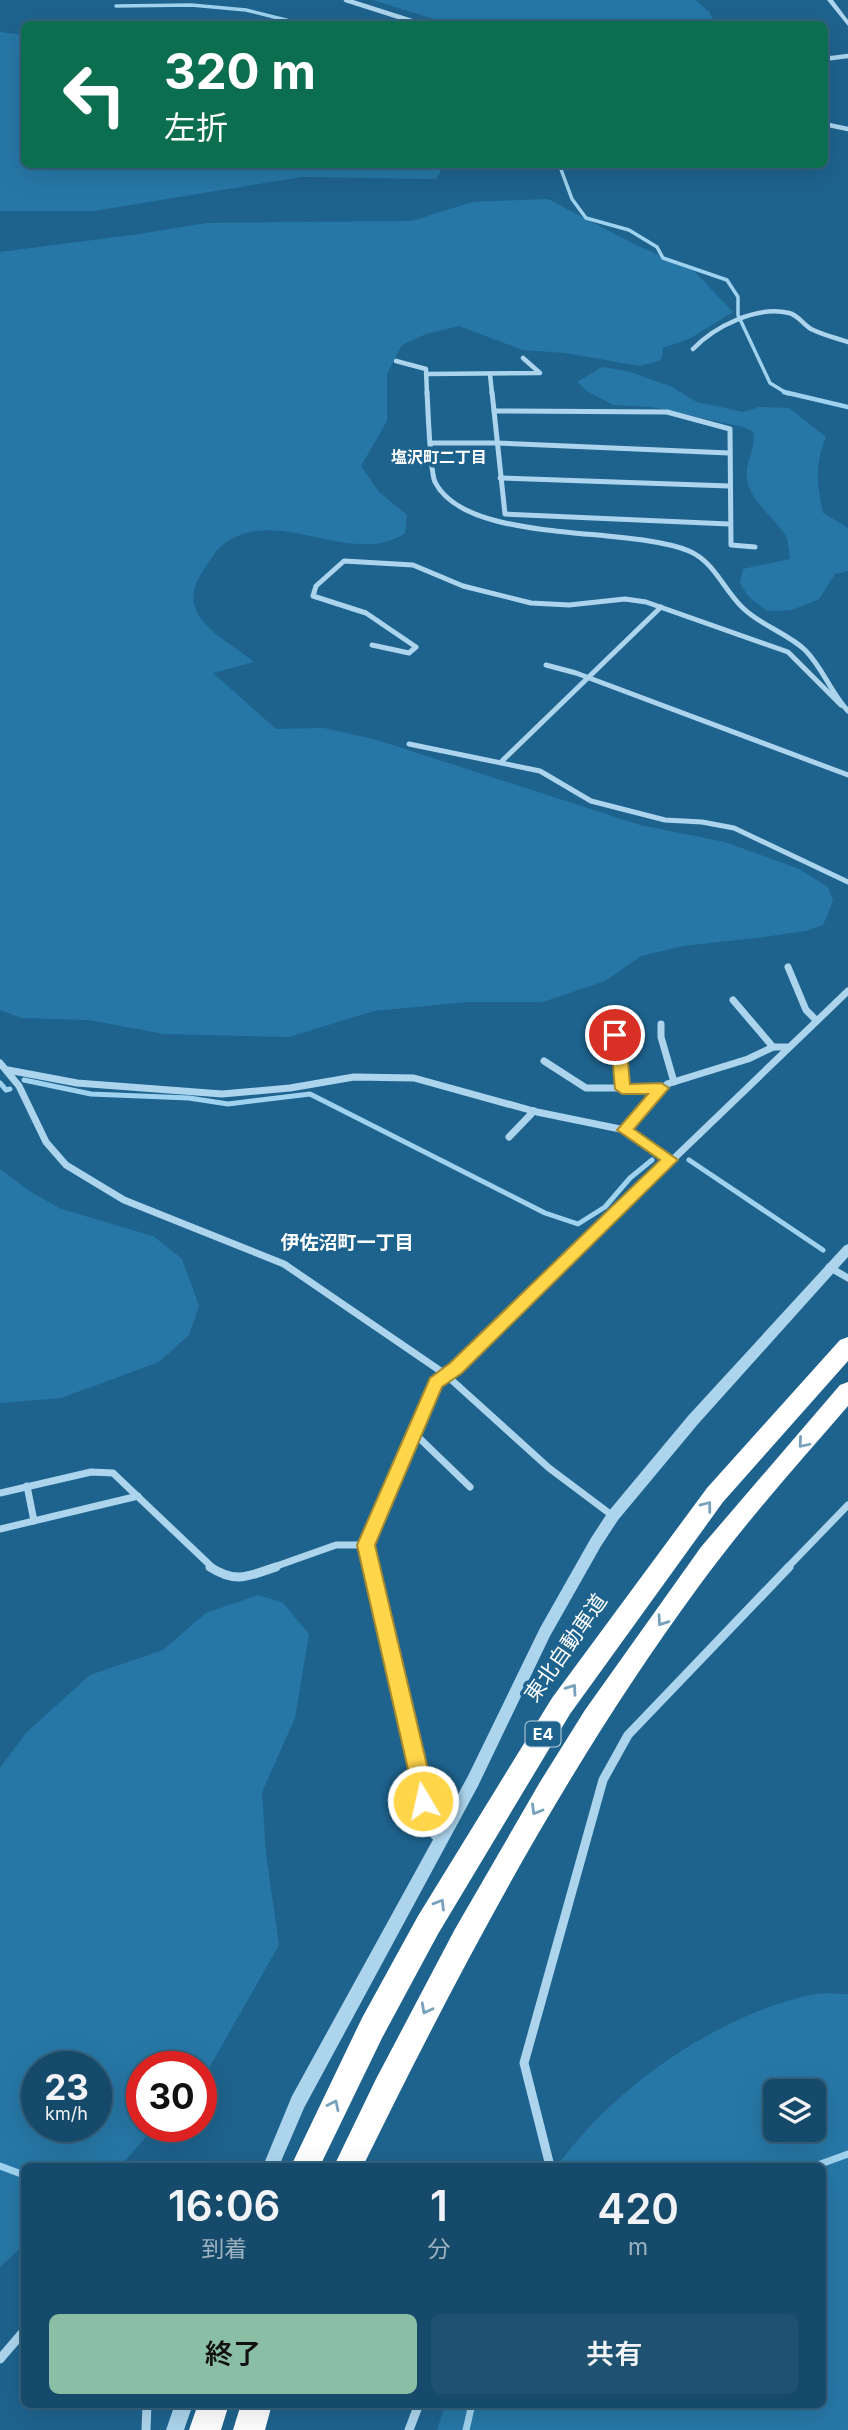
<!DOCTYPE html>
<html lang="ja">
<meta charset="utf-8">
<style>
body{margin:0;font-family:Inter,"Noto Sans JP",sans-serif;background:#1f5170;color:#f1f3f6;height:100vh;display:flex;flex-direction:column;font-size:26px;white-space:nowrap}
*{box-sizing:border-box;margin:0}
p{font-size:23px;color:#9eb3c1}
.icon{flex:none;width:38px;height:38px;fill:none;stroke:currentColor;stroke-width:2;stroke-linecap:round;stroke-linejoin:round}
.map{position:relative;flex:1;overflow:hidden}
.side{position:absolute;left:21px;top:2163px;width:805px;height:245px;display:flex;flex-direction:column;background:#164a6a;border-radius:10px;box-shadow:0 7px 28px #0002,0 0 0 2px #35627e}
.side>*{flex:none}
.guide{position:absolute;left:21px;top:21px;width:807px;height:147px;border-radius:10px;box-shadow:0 7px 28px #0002,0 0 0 2px #35627e;background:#0b6e4f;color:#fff;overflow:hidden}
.tools{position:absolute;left:763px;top:2079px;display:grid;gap:14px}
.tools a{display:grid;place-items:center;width:63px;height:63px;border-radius:10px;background:#164a6a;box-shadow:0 7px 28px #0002,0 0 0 2px #35627e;font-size:35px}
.speed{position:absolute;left:21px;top:2051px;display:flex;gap:14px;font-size:35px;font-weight:700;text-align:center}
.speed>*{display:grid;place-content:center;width:91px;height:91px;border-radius:50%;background:#164a6a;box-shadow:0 7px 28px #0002,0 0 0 2px #35627e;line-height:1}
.speed small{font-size:18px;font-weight:400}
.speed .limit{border:10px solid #d22;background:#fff;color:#111}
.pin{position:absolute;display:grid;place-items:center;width:60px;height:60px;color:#fff;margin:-30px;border:4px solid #fff;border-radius:50%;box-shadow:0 2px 7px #0007}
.me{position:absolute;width:77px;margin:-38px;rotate:351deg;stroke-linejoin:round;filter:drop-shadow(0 0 5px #0008)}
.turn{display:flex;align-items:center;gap:24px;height:147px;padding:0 28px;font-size:32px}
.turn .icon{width:91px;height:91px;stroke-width:2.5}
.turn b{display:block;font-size:49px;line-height:60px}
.eta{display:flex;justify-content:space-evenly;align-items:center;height:119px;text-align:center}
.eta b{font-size:42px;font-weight:600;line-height:49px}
.action{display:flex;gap:14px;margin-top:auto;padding:14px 28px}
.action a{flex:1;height:80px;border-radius:10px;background:#8abfa5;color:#111;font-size:28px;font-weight:600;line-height:80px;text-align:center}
.action a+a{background:#1f5170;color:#f1f3f6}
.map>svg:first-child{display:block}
</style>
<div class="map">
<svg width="848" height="2430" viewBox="0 0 848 2430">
<rect width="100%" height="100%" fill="#1e638e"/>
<g fill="#2777a6" fill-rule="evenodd">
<path d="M373 0H696L710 13 715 24H449Z"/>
<path d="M0 32 24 35V164L444 165 436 179 302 177 94 211H0Z"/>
<path d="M548 199 634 244 694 271 733 312 689 339 663 348 661 360 640 366 565 353 523 350 459 326 426 334 402 345 387 374V421L361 466 379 492 407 515 405 533C352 568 283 507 228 541 216 548 209 562 201 574 174 617 225 638 254 662L213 673 276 729 324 728 377 740 640 825 725 842 799 869 828 887 833 901 823 925 806 931 756 938 683 946 641 956 605 981 543 1002H467L374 1011 289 1037 164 1034 89 1020 22 1018 0 1010V252L132 235 207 223 412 221 472 202Z"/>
<path d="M602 367 627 371 670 386 697 402 743 412 759 407 789 408 826 437C814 467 817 482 823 513L848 528V571L835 574 819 599 792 610 767 611 748 596 740 583 743 569 790 559C789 551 789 540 784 533 772 516 751 501 747 480 744 463 757 447 753 432L743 427 652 407 613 405 587 391 577 382Z"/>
<path d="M0 1169 28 1190 61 1209 153 1236 182 1259 199 1306 189 1335 159 1362 61 1398 0 1403Z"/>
<path d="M258 1595 283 1603 309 1634 295 1718 262 1792 266 1854 279 1945 209 2068 201 2076V2067H142V2126H156L120 2166H24V2245L0 2267V1768L26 1733 90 1675 163 1650 206 1613ZM37 2067H96V2126H37Z"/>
<path d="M848 1994V2430H437L445 2405 822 2404V2166H557C614 2088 710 2020 805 1996 818 1992 834 1994 848 1994ZM814 2091V2130H775V2091Z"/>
</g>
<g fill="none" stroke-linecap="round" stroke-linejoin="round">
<g stroke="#9fd2ee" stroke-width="3.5">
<path d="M116 6 191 5 246 10 302 24"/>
<path d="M559 164 572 199 586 218 629 230 657 247 663 258 727 280 738 297V315L770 383 788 394"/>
</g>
<path stroke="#9fd2ee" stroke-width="4.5" d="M784 392 848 407"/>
<g stroke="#9fd2ee" stroke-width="5">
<path d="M24 1080 91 1094 189 1098 228 1104 310 1094 545 1213 578 1224 605 1207 630 1178 652 1160"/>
<path d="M0 1083 6 1090 10 1089"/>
<path d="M689 1160 823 1250"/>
</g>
<g stroke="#9fd2ee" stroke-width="7">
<path d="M0 2166 24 2175"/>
<path d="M815 2166 848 2154"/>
<path d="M466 2430 472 2404"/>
</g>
<g stroke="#acd5ed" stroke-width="4.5">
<path d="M346 0 421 24"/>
<path d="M824 59 848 56"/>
<path d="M824 124 848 129"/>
<path d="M693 349C714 327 757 305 789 313 798 315 803 324 811 329 823 335 836 338 848 342"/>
<path d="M396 361 426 369 427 394"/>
<path d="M426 374 540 373 523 358"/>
<path d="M490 374 492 394"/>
</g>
<g stroke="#acd5ed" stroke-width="5">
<path d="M427 392C428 408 430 472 435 482 467 545 626 525 689 551 715 562 724 591 744 609 762 626 787 633 805 650 823 668 831 693 848 711"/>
<path d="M492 392 505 514 729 524"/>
<path d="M494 411 667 412 730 429 731 545 755 547"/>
<path d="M431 443H497L729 453"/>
<path d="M500 478 729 486"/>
<path d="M372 645 409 653 416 647 366 613 313 596 316 586 344 561 413 565 463 586 531 603 569 605 625 599 646 602 788 652 841 705"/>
<path d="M546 665 576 673 848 775"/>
<path d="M409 744 540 771 591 801 665 820 702 822 734 828 848 882"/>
<path d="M502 761 661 607"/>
</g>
<g stroke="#acd5ed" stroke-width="7">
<path d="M788 967 806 1010 816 1020"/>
<path d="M733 1000 773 1047"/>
<path d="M661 1024V1037L674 1082"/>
<path d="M615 1035 623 1089"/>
<path d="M544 1061 586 1088H661"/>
<path d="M0 1063 19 1086 46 1142 66 1165 124 1200 284 1264 445 1374 549 1468 613 1516"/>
<path d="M8 1070 77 1083 222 1094 290 1088 354 1077 414 1078 537 1112 625 1130 670 1160"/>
<path d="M625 1130 667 1084 748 1059 773 1047H787"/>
<path d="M509 1137 534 1111"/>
<path d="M829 1267 848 1278"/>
<path d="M414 1433 470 1487"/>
<path d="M27 1486 34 1521"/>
<path d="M0 1493 91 1472 113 1473 213 1568"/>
<path d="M0 1529 138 1496"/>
<path d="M271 1568 336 1545H366"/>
<path d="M371 1568 366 1545 436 1383 456 1368 848 991"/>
<path d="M787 1568 848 1505"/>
</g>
<g stroke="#acd5ed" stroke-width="9">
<path d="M210 1567C236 1584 249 1576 276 1567"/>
<path d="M371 1567 420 1778 425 1824 441 1842"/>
<path d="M550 2166 524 2063 603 1780 628 1735 789 1567"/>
<path d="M0 2359 24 2331"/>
<path d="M146 2430 147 2404"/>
<path d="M409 2430 419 2404"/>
</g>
<g fill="#acd5ed" fill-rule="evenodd">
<path d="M827 0H833L848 20V26Z"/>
<path d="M848 1244V1257L698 1424 618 1520 601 1546 550 1636 478 1786 304 2108 279 2166H263L292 2096 468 1776 540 1628 591 1538 608 1512 688 1416 844 1246Z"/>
<path d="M175 2404H193L184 2430H166Z"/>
</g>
<g fill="#fff" fill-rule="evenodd">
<path d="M848 1337V1361L723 1502 570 1714 438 1934 382 2038 320 2166H291L362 2018 418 1916 552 1698 707 1488 840 1340Z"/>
<path d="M848 1382V1406C797 1465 745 1523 699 1586 566 1767 462 1965 363 2166H334L376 2079 455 1929 540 1782 585 1710 701 1547 840 1385Z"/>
<path d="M198 2404H229L221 2430H189Z"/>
<path d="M241 2404H272L265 2430H233Z"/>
</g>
</g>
<defs><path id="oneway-chevron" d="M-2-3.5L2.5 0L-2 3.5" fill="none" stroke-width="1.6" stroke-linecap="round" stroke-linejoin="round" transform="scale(1.75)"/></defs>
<g stroke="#78a1bb">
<use href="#oneway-chevron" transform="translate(803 1443) rotate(130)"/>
<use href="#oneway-chevron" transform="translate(707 1506) rotate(-53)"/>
<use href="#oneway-chevron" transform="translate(662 1621) rotate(125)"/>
<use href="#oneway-chevron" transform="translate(572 1689) rotate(-55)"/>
<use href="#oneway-chevron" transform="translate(536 1810) rotate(120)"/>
<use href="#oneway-chevron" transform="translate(440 1904) rotate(-59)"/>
<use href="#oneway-chevron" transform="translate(426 2009) rotate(118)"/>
<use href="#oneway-chevron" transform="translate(334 2105) rotate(-64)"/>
</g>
<path fill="#ffd54a" stroke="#a68a30" stroke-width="2" d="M615 1030 620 1031 626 1042 630 1084 661 1083 669 1088 634 1129 678 1160 462 1373 442 1387 375 1545 430 1778 432 1801 430 1807 423 1810 416 1807 410 1778 357 1545 430 1378 450 1363 660 1160 617 1130 648 1094H622L615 1089 611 1042 608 1035Z"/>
<g text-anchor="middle" stroke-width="7" stroke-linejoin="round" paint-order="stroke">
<g font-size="16" font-weight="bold" fill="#fff" stroke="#1e638e">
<text x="439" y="463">塩沢町二丁目</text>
</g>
<rect fill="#1e638e" stroke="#bcd0dd" stroke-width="2" x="525.5" y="1721.5" width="35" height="25" rx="5"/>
<g font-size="16" font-weight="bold" fill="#fff">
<text x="543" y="1740">E4</text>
</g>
<g font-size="19" font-weight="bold" fill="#fff" stroke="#1e638e">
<text x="347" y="1249">伊佐沼町一丁目</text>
</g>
<g font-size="21" fill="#fff" stroke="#1e638e">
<text transform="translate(566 1648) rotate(-55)" y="7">東北自動車道</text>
</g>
</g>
</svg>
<div class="tools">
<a><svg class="icon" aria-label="layers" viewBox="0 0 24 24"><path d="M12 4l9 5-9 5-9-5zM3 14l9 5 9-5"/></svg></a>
</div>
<div class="speed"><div>23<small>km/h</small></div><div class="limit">30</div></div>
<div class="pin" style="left:615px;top:1035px;background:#d93025"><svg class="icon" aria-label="arrive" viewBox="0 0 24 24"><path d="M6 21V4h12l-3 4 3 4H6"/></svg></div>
<svg class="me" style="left:423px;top:1801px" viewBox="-20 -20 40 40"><circle r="17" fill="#ffd54a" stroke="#fff" stroke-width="3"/><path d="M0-11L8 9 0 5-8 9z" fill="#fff"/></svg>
<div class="guide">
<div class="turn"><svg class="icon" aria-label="left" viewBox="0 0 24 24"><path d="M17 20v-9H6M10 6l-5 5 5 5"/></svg><div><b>320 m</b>左折</div></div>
</div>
<section class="side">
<div class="eta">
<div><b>16:06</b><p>到着</p></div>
<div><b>1</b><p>分</p></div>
<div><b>420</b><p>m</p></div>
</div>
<div class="action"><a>終了</a><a>共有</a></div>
</section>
</div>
